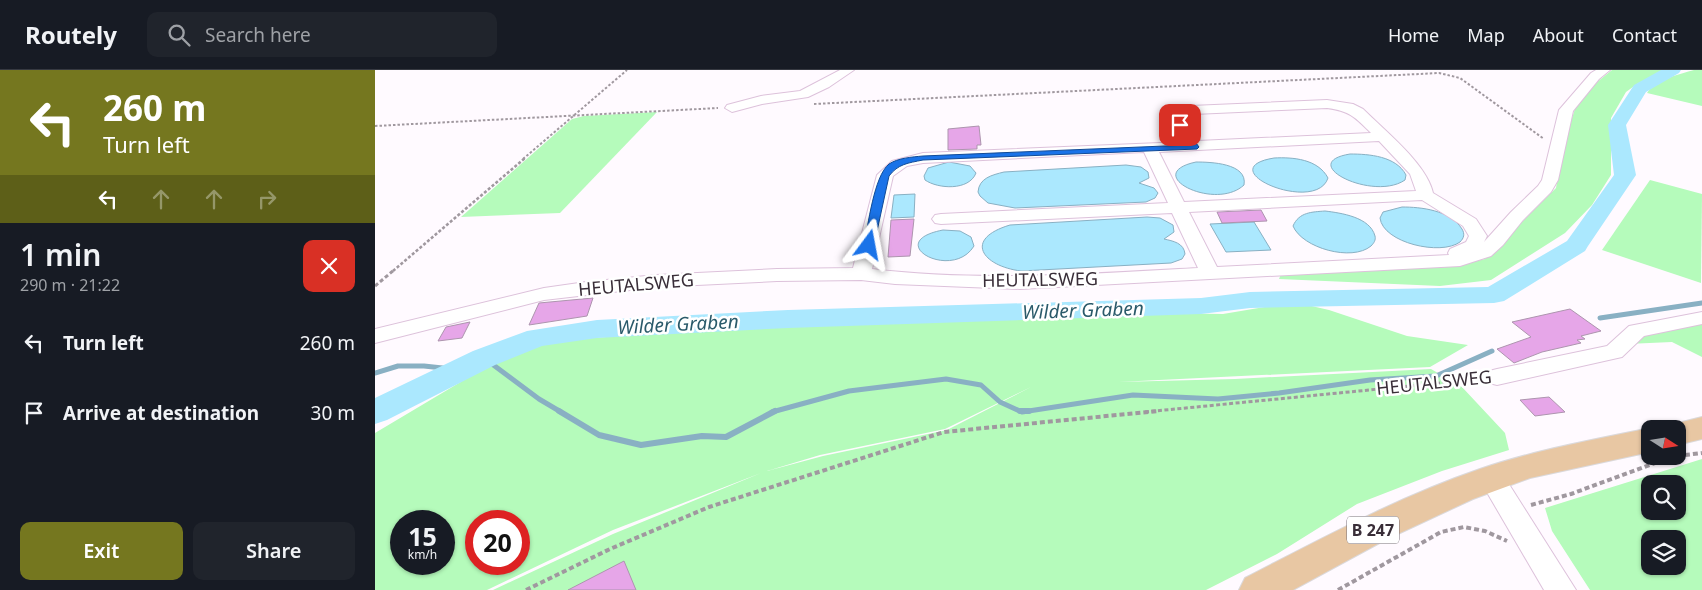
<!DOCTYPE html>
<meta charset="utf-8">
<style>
body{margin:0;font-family:"Noto Sans",sans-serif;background:#20242c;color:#f1f3f6;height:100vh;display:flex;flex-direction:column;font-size:19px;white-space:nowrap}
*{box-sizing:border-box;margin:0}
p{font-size:16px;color:#9ea1a6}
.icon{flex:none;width:28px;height:28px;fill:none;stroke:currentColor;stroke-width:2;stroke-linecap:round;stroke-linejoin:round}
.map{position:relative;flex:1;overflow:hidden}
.details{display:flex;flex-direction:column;background:#171b24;width:375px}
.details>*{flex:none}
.banner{background:#75771f;color:#fff;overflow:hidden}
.needle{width:32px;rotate:102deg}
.fabs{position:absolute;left:1266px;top:350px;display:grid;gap:10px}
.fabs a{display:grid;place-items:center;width:45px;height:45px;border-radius:10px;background:#171b24;box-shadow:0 1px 4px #0004;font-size:25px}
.speed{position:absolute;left:15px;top:440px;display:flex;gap:10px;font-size:25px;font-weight:700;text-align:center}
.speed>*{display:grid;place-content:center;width:65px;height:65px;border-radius:50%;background:#171b24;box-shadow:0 1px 4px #0004;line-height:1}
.speed small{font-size:12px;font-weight:400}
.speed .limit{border:8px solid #d22;background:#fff;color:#111}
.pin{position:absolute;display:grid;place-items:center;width:42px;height:42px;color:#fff;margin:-21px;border-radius:10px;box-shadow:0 2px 8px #0006}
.me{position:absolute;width:55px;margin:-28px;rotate:13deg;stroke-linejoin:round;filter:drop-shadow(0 0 4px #0008)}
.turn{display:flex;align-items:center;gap:18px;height:105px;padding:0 20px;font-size:22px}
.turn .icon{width:65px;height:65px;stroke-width:2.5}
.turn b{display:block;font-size:35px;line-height:42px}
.lanes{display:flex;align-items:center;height:48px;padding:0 20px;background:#0003;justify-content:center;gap:25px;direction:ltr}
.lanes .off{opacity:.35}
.round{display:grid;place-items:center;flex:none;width:52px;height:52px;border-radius:10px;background:#20242c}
.headline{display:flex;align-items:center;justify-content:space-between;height:85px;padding:0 20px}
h1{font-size:30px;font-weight:600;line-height:38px}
.primary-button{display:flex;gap:10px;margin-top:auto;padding:10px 20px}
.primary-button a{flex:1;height:58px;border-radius:10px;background:#75771f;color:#fff;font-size:20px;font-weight:600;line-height:58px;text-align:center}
.primary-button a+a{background:#20242c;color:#f1f3f6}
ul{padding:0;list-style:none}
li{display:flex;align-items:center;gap:15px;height:70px;padding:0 20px}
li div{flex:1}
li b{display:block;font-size:19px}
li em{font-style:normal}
header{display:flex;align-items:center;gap:30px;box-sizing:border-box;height:70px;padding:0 25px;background:#171b24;border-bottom:1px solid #363941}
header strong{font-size:24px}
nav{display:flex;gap:28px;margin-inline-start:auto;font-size:18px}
.search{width:350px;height:45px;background:#20242c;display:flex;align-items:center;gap:12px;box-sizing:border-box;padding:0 18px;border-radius:10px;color:#9ea1a6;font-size:19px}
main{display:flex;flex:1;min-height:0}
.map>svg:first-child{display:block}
</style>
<header>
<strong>Routely</strong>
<div class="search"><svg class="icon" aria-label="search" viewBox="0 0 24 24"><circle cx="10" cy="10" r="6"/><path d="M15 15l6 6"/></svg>Search here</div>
<nav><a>Home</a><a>Map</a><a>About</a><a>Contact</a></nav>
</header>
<main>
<section class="details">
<div class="banner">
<div class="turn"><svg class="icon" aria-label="left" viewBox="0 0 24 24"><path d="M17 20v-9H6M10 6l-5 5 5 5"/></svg><div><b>260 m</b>Turn left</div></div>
<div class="lanes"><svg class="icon" aria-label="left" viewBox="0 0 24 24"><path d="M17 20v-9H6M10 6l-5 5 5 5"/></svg><svg class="icon off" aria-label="ahead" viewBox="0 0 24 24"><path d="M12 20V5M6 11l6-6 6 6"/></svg><svg class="icon off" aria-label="ahead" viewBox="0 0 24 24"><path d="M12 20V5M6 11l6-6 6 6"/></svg><svg class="icon off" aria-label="right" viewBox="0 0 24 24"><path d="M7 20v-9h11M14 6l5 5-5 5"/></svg></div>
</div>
<div class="headline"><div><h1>1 min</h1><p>290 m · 21:22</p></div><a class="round" style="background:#d93025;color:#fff"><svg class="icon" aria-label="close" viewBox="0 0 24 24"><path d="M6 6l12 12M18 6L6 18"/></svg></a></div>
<ul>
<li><svg class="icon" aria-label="left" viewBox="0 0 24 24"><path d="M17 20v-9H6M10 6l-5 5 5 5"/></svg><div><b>Turn left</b></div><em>260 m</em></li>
<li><svg class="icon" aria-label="arrive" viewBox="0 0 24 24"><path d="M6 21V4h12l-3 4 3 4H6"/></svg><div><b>Arrive at destination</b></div><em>30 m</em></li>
</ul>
<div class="primary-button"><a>Exit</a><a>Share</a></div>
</section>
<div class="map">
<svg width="1327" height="520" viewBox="0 0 1327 520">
<rect width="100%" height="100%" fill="#fffaff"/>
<g fill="#b5fbbb" fill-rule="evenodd">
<path d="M1237 0H1289L1262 14 1251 22 1236 48V105L1217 135 1190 163 1116 210 1065 216 904 209 906 204 1084 195 1110 189 1181 118 1188 75 1201 36 1216 17Z"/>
<path d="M1319 0H1327V36L1272 23C1280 10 1305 4 1319 0Z"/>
<path d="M282 42 185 143 86 147 197 49 209 46Z"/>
<path d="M1275 110 1327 124 1326 213 1227 180Z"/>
<path d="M919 232 954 240 1032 266 1093 275 1055 297 743 312 860 309 1056 299 1087 317 1130 363 1134 380 1067 401 982 434 902 484 831 520H118L238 464 386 403 238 460 112 520H0V363L94 307 151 278 201 269 384 257 497 254 712 242 848 244ZM656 317 572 360 448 386 392 401 445 385 570 359ZM26 451H69V494H26ZM101 451H144V494H101Z"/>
<path d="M1327 249V287L1297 272 1252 274 1264 263Z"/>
<path d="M1327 389V520H1215L1177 461 1170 438ZM1275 414H1302V441H1275ZM1275 469H1302V496H1275Z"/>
</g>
<g fill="#abe8fe" stroke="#89b0c3">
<path d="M975 84C994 84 1021 86 1031 105L1030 110C998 132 920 93 975 84Z"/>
<path d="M899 88C918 87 943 89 953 108 941 145 833 99 899 88Z"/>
<path d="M574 92 595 96 601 103C594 121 563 119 550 110L549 106 553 98Z"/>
<path d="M821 92C835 92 873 93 869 115 840 142 765 104 821 92Z"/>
<path d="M751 95 766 97 773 102 774 108 764 113 779 118 783 123 780 128 771 132 640 138 613 133 605 126 603 122C604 108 617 105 629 102Z"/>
<path d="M540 124 539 147 516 148 519 125Z"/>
<path d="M1027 137C1046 137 1075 140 1087 159 1090 164 1089 168 1085 172 1066 186 1008 173 1005 148L1008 142Z"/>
<path d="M950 141C966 143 995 147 1000 166 1001 170 999 173 996 176 977 192 927 178 918 156 924 142 937 142 950 141Z"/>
<path d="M772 147 785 148 798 155 799 162 789 169C798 171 809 173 810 184L807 189 796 193 646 201C607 196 588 169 635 155Z"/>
<path d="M879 152 896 180 851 182 835 154Z"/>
<path d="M568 160 585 161 596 167 599 176C577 212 506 172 568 160Z"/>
</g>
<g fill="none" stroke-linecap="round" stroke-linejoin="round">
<g stroke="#89b0c3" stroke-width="5">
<path d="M1225 248 1327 233"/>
<path d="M109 288 164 329 186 342"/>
<path d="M0 303 23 296H49L86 300"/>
<path d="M397 342 474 321 571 309 606 315 625 332 647 342 758 325 843 329 904 323 995 310 1061 306 1117 281"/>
</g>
<g stroke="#89b0c3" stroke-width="6">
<path d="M184 341 224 365 266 375 327 366 351 367 400 341"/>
<path d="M645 341H654"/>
</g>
<path fill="#abe8fe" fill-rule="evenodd" d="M1286 0H1306L1304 3 1271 22 1251 55 1261 105 1213 176 1210 181 1129 231 1119 233 875 238 826 244 413 258 222 268 167 276 120 295 12 350 0 354V328L98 281 152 261 222 250 413 240 826 228 875 222 1113 217 1192 171 1239 105 1233 55 1259 15Z"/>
</g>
<g fill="#e6a6e8" stroke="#ad95ae">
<path d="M604 56 606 75H602V79L573 80V59Z"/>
<path d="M886 140 892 151 847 153 842 142Z"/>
<path d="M539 149 535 186 513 187 516 150Z"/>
<path d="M218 228 212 246 154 255 164 233Z"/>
<path d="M1195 239 1226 261 1206 266 1210 269 1202 270 1206 273 1167 282 1139 293 1122 279 1156 267 1137 252Z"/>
<path d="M95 252 87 268 63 271 71 257Z"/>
<path d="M1174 327 1190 342 1160 346 1145 330Z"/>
<path d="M249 491 261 520H193Z"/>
</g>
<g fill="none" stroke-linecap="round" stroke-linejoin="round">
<defs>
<g id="minor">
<path d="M465 0H479L454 17 433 27 387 34 357 42 350 38 352 35 386 26 425 21Z"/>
<path d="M1221 0H1235L1224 9 1198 41 1183 110 1176 122 1148 150 1128 175 1116 186 1085 196 645 219 520 214 486 210 402 211 281 217 169 230 0 273V259L169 218 211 212 281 205 402 199 478 198 502 105 517 91 548 83 809 72C795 53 785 44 816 36L952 30 978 34 988 39C1009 60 1052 94 1058 123L1101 149 1112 166 1109 172 1136 142 1163 116 1167 110 1184 40 1216 3ZM952 38C975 41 980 47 996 63L823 71 809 52V49L819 44ZM1004 71 1035 104 1041 121 809 132 784 82ZM769 82 793 133 566 144 560 145 557 149 560 153 566 154 797 143 823 198C714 204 605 212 497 199L518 106 532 96 548 93ZM1047 130 1088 156 1094 166 1091 172 1075 179 1073 183 1074 185 842 197 814 142Z"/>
<path d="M1327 242V254L1269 266 1247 287 1122 315 1114 313 1111 307 1114 301 1122 299 1232 276 1254 256Z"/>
<path d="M1116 397 1125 400 1201 520H1169L1103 407 1107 400Z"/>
</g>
<g id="major">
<path d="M1327 347V369L1302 375V359H1290L1291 356Z"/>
<path d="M1275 358V382L1155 408 1098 429 1010 470 918 520H864L870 508C946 469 1023 427 1105 399 1160 380 1218 370 1275 358Z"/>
</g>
</defs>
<use href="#minor" stroke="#ddc2db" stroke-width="2"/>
<use href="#major" stroke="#dbd9db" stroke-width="2"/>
<g stroke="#a0989f" stroke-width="2" stroke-dasharray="2.5 2" stroke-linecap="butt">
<path d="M439 34 1064 3 1085 8 1169 69"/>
<path d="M0 56 343 38"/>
<path d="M148 89 252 0"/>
</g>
<path stroke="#a0989f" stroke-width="2.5" stroke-dasharray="3 2" stroke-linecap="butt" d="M18 201 150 88"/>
<g stroke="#a0989f" stroke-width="3" stroke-dasharray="4 2.5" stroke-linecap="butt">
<path d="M0 216 19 200"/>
<path d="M770 342 1106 309"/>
</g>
<g stroke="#a0989f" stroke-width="4" stroke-dasharray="5 3" stroke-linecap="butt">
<path d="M1302 386 1327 383"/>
<path d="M1156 435 1196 424 1299 386"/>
<path d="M151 520 235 479 334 437 569 362 783 341"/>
<path d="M963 520 1066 462 1089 457 1110 461 1132 471"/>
</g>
<use href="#minor" fill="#fff" fill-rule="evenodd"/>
<use href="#major" fill="#e8c7a3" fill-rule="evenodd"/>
</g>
<path fill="#1a73e8" stroke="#114b97" d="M802 54H807L824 77 822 79 548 90C533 93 523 94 514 106L499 175 494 178 489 175C493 156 499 106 514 94 523 88 537 87 548 86L814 75 801 55Z"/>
<g text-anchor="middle" stroke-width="5" stroke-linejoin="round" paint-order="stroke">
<rect fill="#fff" stroke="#746d74" stroke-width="1" x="972" y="446.5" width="52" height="27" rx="4"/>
<g font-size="16" font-weight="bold" fill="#392e38">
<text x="998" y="466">B 247</text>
</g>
<g font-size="18" fill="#392e38" stroke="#fff">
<text transform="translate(665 210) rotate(-1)" y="6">HEUTALSWEG</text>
<text transform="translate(261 215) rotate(-5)" y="6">HEUTALSWEG</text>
<text transform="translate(1059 313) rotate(-6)" y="6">HEUTALSWEG</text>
</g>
<g font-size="19" font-style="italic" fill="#2a5a6a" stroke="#fff">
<text transform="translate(708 240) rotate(-2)" y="7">Wilder Graben</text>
<text transform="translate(303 254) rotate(-3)" y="7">Wilder Graben</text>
</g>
</g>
</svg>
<div class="fabs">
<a><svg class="needle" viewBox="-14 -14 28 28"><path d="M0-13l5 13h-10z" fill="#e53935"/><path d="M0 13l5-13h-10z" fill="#9ea1a6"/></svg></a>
<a><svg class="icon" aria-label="search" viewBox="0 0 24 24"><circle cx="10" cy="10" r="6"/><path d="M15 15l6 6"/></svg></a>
<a><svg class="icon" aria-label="layers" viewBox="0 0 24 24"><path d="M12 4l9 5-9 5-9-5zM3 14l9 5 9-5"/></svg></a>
</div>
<div class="speed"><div>15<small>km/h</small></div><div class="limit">20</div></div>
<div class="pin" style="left:805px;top:55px;background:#d93025"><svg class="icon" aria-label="arrive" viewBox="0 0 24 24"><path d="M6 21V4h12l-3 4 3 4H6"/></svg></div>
<svg class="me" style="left:494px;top:175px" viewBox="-20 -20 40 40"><path d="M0-17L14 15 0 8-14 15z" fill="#1a73e8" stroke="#fff" stroke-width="4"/></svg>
</div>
</main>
